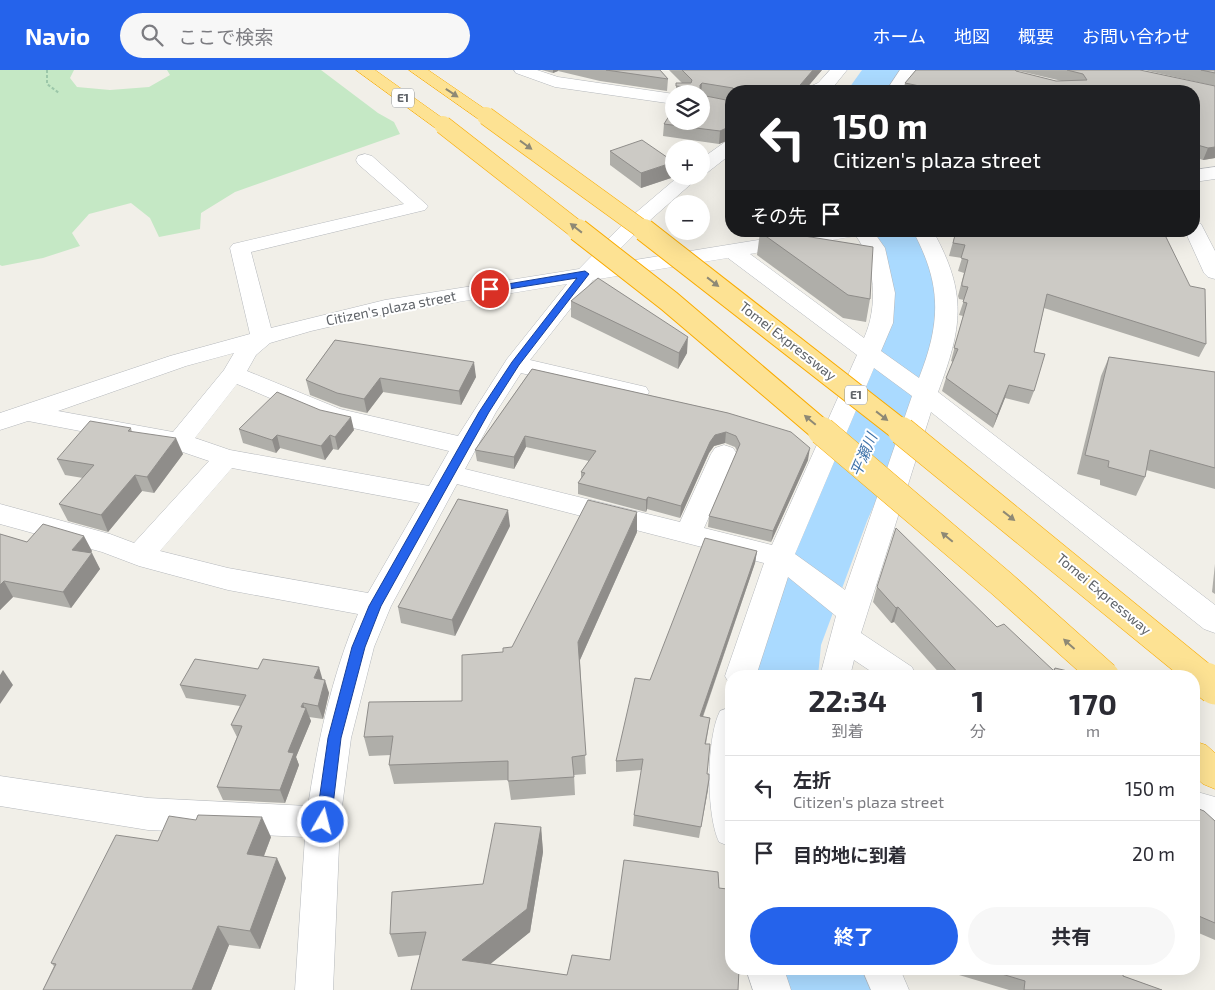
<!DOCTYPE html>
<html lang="ja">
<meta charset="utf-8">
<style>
body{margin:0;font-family:"Exo 2","Noto Sans JP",sans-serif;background:#f7f7f7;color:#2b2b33;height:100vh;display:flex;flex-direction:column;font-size:19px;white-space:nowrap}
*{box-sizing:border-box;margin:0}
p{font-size:16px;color:#7c7c81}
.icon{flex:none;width:28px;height:28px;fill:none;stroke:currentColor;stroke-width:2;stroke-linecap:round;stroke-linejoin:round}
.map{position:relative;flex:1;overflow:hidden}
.drawer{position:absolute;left:725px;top:600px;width:475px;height:305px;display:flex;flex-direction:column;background:#fff;border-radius:20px;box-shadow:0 5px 20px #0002}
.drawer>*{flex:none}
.banner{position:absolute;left:725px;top:15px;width:475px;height:152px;border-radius:20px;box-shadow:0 5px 20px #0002;background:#202124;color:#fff;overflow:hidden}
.controls{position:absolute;left:665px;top:15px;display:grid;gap:10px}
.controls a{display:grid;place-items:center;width:45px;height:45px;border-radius:50%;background:#fff;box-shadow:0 5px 20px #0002;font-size:25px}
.pin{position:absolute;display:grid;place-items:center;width:42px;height:42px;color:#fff;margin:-21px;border:2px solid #fff;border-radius:50%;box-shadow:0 1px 5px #0007}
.me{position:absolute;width:55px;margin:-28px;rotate:8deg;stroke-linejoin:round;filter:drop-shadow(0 0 4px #0008)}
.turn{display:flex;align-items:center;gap:18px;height:105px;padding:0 25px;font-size:22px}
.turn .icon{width:65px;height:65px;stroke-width:2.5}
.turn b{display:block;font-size:35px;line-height:42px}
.then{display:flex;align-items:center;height:48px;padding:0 25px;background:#0003;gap:10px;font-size:19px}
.eta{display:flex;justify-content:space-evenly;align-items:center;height:85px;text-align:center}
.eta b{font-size:30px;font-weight:700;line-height:35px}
.cta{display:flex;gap:10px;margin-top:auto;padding:10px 25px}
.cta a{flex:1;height:58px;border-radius:30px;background:#2563eb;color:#fff;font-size:20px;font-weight:700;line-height:58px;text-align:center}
.cta a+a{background:#f7f7f7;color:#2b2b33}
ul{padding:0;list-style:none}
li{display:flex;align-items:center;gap:15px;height:65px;padding:0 25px;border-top:1px solid #e1e1e2}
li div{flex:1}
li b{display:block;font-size:19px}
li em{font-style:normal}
header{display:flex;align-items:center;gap:30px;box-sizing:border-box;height:70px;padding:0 25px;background:#2563eb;color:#fff}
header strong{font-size:24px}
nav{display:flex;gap:28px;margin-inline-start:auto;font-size:18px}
.search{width:350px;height:45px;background:#f7f7f7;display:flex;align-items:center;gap:12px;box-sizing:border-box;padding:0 18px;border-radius:28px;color:#7c7c81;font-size:19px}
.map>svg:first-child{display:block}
</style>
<header>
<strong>Navio</strong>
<div class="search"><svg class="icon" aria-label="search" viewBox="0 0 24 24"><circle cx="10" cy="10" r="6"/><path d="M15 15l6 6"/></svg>ここで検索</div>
<nav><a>ホーム</a><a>地図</a><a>概要</a><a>お問い合わせ</a></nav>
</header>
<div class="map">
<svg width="1215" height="920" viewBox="0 0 1215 920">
<rect width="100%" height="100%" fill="#f1efe8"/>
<path fill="#c5e8c5" d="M0 0H74L70 8 77 17 110 20 149 17 170 5 167 0H321L378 43 394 52 400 64 235 122 201 143 200 159 159 167 150 148 131 133 89 144 72 163 80 176 43 188 2 196 0 195Z"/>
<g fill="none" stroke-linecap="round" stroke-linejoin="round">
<g fill="#aadaff" fill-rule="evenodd">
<path d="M862 0H900L887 21H847Z"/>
<path d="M869 161H917L933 184 939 234 934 283 901 374 867 451 821 575 818 606H744L749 575 803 451 841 374 880 283 887 234 883 184Z"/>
<path d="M771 899H865L874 920H779Z"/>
</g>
<defs>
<g id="minor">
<path d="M514 0H537L558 7 674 24V34L555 17 516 3Z"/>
<path d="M830 0H847L830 21H807L809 17 818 13Z"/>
<path d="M900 0H916L902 21H886Z"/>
<path d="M731 71V84L708 102 701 104V89L725 72Z"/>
<path d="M365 84 372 86 428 136 425 140 251 182 271 258 385 230 579 199 626 151 679 106H700L640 159 604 195 814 161H873L885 178 895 223 893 253 881 281 919 308C941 252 942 215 913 161H933C968 224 962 258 938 322L1215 535V563L1204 559 931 342 861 563 912 597 916 606H878L854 590 850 606H820L836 546 788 507 756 606H731L730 615 725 606 764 493 457 414 391 536 374 577 351 668 340 752 333 920H295L305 767 148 760 0 736V706L148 728 308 736C318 670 332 605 358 544L228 520 139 496 102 482 0 454V434L110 464 134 473 209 391 174 379 28 351 0 360V343L170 286 250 264 230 178 233 174 404 134 358 94 356 90 358 86ZM856 166C876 193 878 238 864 268L750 184ZM728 188 857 285 772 475 704 458 737 384 733 378 724 375 715 378 711 384 680 452 465 399 496 342 521 303 637 330 646 327 649 322 646 317 530 290 593 210ZM567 214 507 289 458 366 340 339 247 301 256 285 270 273 311 261 385 244ZM234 283 224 300 173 362 58 341 186 296ZM874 298 912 326 845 520 795 484ZM237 314 324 351 449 381 429 416 230 380 195 368ZM232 398 420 433 368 523 228 498 160 481Z"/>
<path d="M1215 97V109L1194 112V100Z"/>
<path d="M1194 152 1201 154 1215 181V209L1208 207 1204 203 1185 161H1194Z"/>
<path d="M731 637V777L719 772C706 745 706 668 720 641Z"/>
<path d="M1194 721 1215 727V759L1194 751Z"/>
<path d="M746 899H784L791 920H753Z"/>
<path d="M862 899H900L909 920H871Z"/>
</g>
<g id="highway">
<path d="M356 0H375L452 55 449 59H437Z"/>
<path d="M409 0H428L495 46 492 50H480Z"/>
<path d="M1194 671 1206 675 1215 683V719L1203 714 1194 706Z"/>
</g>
</defs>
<use href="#minor" stroke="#b5b8bc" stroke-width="1"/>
<use href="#highway" stroke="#f9ab00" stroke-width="1"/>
<path stroke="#9cc7a9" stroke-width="2" stroke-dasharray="3 2" stroke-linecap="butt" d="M47 0V14L59 23"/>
<use href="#minor" fill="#fff" fill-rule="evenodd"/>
<use href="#highway" fill="#fde293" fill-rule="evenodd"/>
<defs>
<g id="highway-bridge-far3">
<path d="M486 46 646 162"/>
<path d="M443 55 580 162"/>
</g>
<g id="highway-bridge-far2">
<path d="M578 160 669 231 823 362"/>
<path d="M644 160 903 362"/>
</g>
<g id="highway-bridge-far1">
<path d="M822 361 1002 514 1105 606"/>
<path d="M902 361 1208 611"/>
</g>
<path id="highway-bridge" d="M1206 610 1215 617"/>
</defs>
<use href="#highway-bridge-far3" stroke="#f9ab00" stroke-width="19" stroke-linecap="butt"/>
<use href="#highway-bridge-far2" stroke="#f9ab00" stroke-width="24" stroke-linecap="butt"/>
<use href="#highway-bridge-far1" stroke="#f9ab00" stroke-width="29" stroke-linecap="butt"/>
<use href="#highway-bridge" stroke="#f9ab00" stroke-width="36" stroke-linecap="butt"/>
<use href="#highway-bridge-far3" stroke="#fde293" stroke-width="18"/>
<use href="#highway-bridge-far2" stroke="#fde293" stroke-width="22"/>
<use href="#highway-bridge-far1" stroke="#fde293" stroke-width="28"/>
<use href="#highway-bridge" stroke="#fde293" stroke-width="35"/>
</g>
<g fill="#afaea9" fill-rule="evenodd">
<path d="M542 0H660L668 9 667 21 600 11 558 1 553 3Z"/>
<path d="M669 0H822L804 21H731V31L715 28 731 31V71V69L719 74 663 66 664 54 701 24H676V13H682Z"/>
<path d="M916 0H1140L1215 16V88L1203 90 1194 87V21H903L905 13ZM1019 1 1062 11H1056L1018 2Z"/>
<path d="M1144 0H1215V16Z"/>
<path d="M610 81 674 107 641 118 610 95Z"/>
<path d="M956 161 1206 274 1199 287 1044 238 1034 282V321L1029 334 1005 328 993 358 942 321 946 308 953 292 951 291 963 246 959 245 964 230 959 229 958 226 964 203 958 201 962 188 949 186Z"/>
<path d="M760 162 870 229 866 252 843 248 757 185Z"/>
<path d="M571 231 687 283 678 299 571 247Z"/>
<path d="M335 270 476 307 461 335 383 322 367 343 341 337 310 325 306 310Z"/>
<path d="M1109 287 1215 302V419L1146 400 1145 407 1136 426 1100 415V410L1077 404 1101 306Z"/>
<path d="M532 299 728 343 808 390 771 472 708 457 709 446 737 381 735 377 725 373 714 376 709 383 680 448 647 439 646 442 578 424V413L581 408V402L589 391 526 377 514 399 477 391 475 380Z"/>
<path d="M131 358 132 362 183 384 154 423 142 421 108 462 68 451 59 434 83 408 65 405 57 389Z"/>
<path d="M239 359 354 360 338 380 333 379 325 390 280 378 276 383 243 373Z"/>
<path d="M510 456 455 566 401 553 398 537Z"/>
<path d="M637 462 580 590 586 704 574 705 575 725 511 730 508 710 394 714 389 695 391 685 369 686 364 667 462 631 503 582 512 577Z"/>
<path d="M0 464 27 472 92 481 91 483 100 499 71 538 13 527 0 540Z"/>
<path d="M757 481 755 493 703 647 710 648 706 674 707 704 709 709 699 768 633 756 634 745 642 700 616 702V691L650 610Z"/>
<path d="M1215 494V524L1212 522Z"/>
<path d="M877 517 997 557 1053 600 1055 598 1076 606H942L894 552 891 553 873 532Z"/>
<path d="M323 610 329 623 323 649 309 647 311 651 296 687 299 695 285 733 223 730 217 717 237 667 231 655 240 636 186 628 180 615Z"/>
<path d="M1194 737 1215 751V870L1194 861Z"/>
<path d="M541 757 543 782 530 862 490 894 567 905 610 890 719 818 731 899 411 920 420 885 398 887 390 864 483 814Z"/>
<path d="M271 767 264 786 286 808 260 879 229 875 211 920H43L54 896 51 893 158 771Z"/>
<path d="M939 899H1123V906L1162 920H1009Z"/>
</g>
<g fill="#8f8d8a">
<path d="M553 0H558V1L553 3Z"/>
<path d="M813 0H822L804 21H795Z"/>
<path d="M702 13 701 25V24H699L700 15Z"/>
<path d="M731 56V69L719 74 720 61Z"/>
<path d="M1215 77V88L1203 90 1208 78Z"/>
<path d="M674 92V107L641 118V103Z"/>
<path d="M688 267 687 283 678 299 679 283Z"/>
<path d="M474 292 476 307 461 335 459 321Z"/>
<path d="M380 308 383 322 367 343 364 329Z"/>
<path d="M1009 315 1005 328 993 358 997 345Z"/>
<path d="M351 347 354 360 338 380 335 367Z"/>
<path d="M726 362 725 373 714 376 709 383 680 448 681 436 710 372 715 365Z"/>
<path d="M277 365 280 378 276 383 272 370Z"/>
<path d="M330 365 333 379 325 390 321 376Z"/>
<path d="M525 366 526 377 514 399V387Z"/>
<path d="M176 368 183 384 154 423 147 407Z"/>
<path d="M810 378 808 390 771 472 773 461Z"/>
<path d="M135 405 142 421 108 462 101 445Z"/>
<path d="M648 427 647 439 646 442V430Z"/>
<path d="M508 440 510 456 455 566 452 550Z"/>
<path d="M637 442V462L579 592 578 572Z"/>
<path d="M84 466 92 481 80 495 72 480Z"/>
<path d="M757 481 755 493 699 657 700 646Z"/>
<path d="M92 483 100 499 71 538 63 522Z"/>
<path d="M4 511 13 527 0 540V515Z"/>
<path d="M898 537 894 552 891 553 896 538Z"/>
<path d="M319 597 323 611 314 608Z"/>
<path d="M3 600 13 615 0 634V605Z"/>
<path d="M325 610 329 623 323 649 318 636Z"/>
<path d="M303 633 305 640 306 638 311 651 296 687 299 695 285 733 280 720 288 682Z"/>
<path d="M709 709 708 720 699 768 701 757Z"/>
<path d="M262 747 271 767 257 804 247 784Z"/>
<path d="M541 757 543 782 530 862 468 912 462 890Z"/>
<path d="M277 788 286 808 260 879 250 861Z"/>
<path d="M218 856 229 875 211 920H192Z"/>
</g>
<g fill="#cccac5" stroke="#8f8d8a">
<path d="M606 0H660L668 9Z"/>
<path d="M682 0H813L795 21H734L733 18 702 13 700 15V24H682L686 17 676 16V13H691L692 10Z"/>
<path d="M916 0H1015L1016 1 1056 11 1087 10 1083 4 1067 0H1140L1215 16V77L1208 78 1194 74V21H932L934 19 905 13Z"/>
<path d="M1201 0H1215V3Z"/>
<path d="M701 25 731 31V56L720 61 664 54 674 38V51H701Z"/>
<path d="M642 70 674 92 641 103 610 81Z"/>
<path d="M767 161H773L873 177 870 229 848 225 760 162Z"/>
<path d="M956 161H1163L1190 216 1205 219 1206 274 1047 224 1034 282 1045 284 1034 321 1009 315 997 345 946 308 958 279 954 278 967 233 963 232 968 217 962 216V213L968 190 961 188 965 175 953 173Z"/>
<path d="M598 208 688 267 679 283 571 231Z"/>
<path d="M335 270 474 292 459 321 380 308 364 329 337 323 306 310Z"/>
<path d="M1109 287 1215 302V398L1150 380 1145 407 1108 397 1109 391 1085 385Z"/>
<path d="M532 299 728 343 791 362 810 378 773 461 709 446 740 374 736 366 726 362 715 365 710 372 681 436 648 427 646 430 578 413 585 403 581 402 596 381 525 366 514 387 475 380Z"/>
<path d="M277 322 320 340 351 347 335 367 330 365 321 376 277 365 272 370 239 359Z"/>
<path d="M90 351 131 358 128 361 176 368 147 407 135 405 101 445 59 434 94 395 57 389Z"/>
<path d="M458 429 508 440 452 550 398 537Z"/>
<path d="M588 430 637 442 578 572 586 685 572 687 574 707 508 711V691L389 695 393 666 364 667 369 632 462 631V585L503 582V578L512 577Z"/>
<path d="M43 454 84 466 72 480 92 483 63 522 4 511 0 515V464L27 472Z"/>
<path d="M896 458 997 557 1004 554 1054 601 1055 598 1076 603V606H961L898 537 896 538 877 517Z"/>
<path d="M705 468 757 481 700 646 710 648 705 674H710L707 704H709V709L701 757 634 745 643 689 616 691 635 608 650 610Z"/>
<path d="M195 589 258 599 263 589 319 597 314 608 325 610 318 636 303 633 301 637 306 638 288 682 294 683 280 720 217 717 242 656 231 655 246 625 180 615Z"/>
<path d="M1194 737 1204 741 1215 751V853L1194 844Z"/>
<path d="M198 745 262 747 247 784 277 788 250 861 218 856 192 920H43L56 894 51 893 116 765 158 771 169 746 196 750Z"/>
<path d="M495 753 541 757 527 839 462 890 567 905 572 885 610 890 624 790 718 802 719 818 727 819 731 830V899H739L738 920H411L426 862 390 864 392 822 483 814Z"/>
<path d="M985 899H1123V906L1162 920H1024L1025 911Z"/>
</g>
<defs><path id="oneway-solid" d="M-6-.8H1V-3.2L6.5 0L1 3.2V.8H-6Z" transform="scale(1.25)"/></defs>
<g fill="#8e8975">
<use href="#oneway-solid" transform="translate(452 23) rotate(34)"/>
<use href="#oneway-solid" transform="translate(526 75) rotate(36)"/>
<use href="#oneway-solid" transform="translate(576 158) rotate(-142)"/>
<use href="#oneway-solid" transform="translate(713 212) rotate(38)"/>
<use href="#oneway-solid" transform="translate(882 346) rotate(38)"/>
<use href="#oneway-solid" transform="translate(810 350) rotate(-140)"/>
<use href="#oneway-solid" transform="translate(1009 446) rotate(38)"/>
<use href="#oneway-solid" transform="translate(947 467) rotate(-140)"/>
<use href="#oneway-solid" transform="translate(1069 574) rotate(-138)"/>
</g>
<path fill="#2563eb" stroke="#184099" d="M585 201 589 204 519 295 489 342 381 536 365 577 341 668 331 752 328 757 323 759 318 757 316 752 328 668 352 577 369 536 479 342 512 292 577 208 490 222 486 219 490 217Z"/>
<g text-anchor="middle" stroke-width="4" stroke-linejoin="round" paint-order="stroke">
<g fill="#fff" stroke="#8f9295" stroke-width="1">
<rect x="392" y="18.5" width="22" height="19" rx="4"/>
<rect x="845" y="315.5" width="22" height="19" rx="4"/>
</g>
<g font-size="12" font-weight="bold" fill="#5f6368">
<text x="403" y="32">E1</text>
<text x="856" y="329">E1</text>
</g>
<g font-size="14" fill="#5f6368" stroke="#fff">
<text transform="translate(391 238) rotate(-11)" y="5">Citizen's plaza street</text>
<text transform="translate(788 271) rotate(38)" y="5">Tomei Expressway</text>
<text transform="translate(1104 524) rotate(40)" y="5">Tomei Expressway</text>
</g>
<g font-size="15" font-style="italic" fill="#4174aa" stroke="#fff">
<text transform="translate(864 385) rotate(-67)" y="5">平瀬川</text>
</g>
</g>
</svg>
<div class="controls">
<a><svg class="icon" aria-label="layers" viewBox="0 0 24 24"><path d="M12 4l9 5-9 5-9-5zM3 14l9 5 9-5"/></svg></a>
<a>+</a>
<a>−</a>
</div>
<div class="pin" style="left:490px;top:219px;background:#d93025"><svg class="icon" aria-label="arrive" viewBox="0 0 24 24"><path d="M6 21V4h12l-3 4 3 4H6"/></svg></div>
<svg class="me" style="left:323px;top:752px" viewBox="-20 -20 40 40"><circle r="17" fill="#2563eb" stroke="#fff" stroke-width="3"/><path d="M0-11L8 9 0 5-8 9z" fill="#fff"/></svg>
<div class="banner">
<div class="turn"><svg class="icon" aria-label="left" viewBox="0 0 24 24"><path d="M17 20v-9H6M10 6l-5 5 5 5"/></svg><div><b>150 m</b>Citizen's plaza street</div></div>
<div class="then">その先<svg class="icon" aria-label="arrive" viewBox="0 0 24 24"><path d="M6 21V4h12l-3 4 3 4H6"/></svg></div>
</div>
<section class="drawer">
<div class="eta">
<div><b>22:34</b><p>到着</p></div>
<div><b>1</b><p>分</p></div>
<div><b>170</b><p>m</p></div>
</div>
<ul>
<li><svg class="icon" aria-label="left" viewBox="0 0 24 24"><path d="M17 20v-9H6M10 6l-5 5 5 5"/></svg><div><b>左折</b><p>Citizen's plaza street</p></div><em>150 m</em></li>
<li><svg class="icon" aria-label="arrive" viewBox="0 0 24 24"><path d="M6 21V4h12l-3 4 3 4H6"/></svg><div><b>目的地に到着</b></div><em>20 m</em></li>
</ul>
<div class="cta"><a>終了</a><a>共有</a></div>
</section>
</div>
